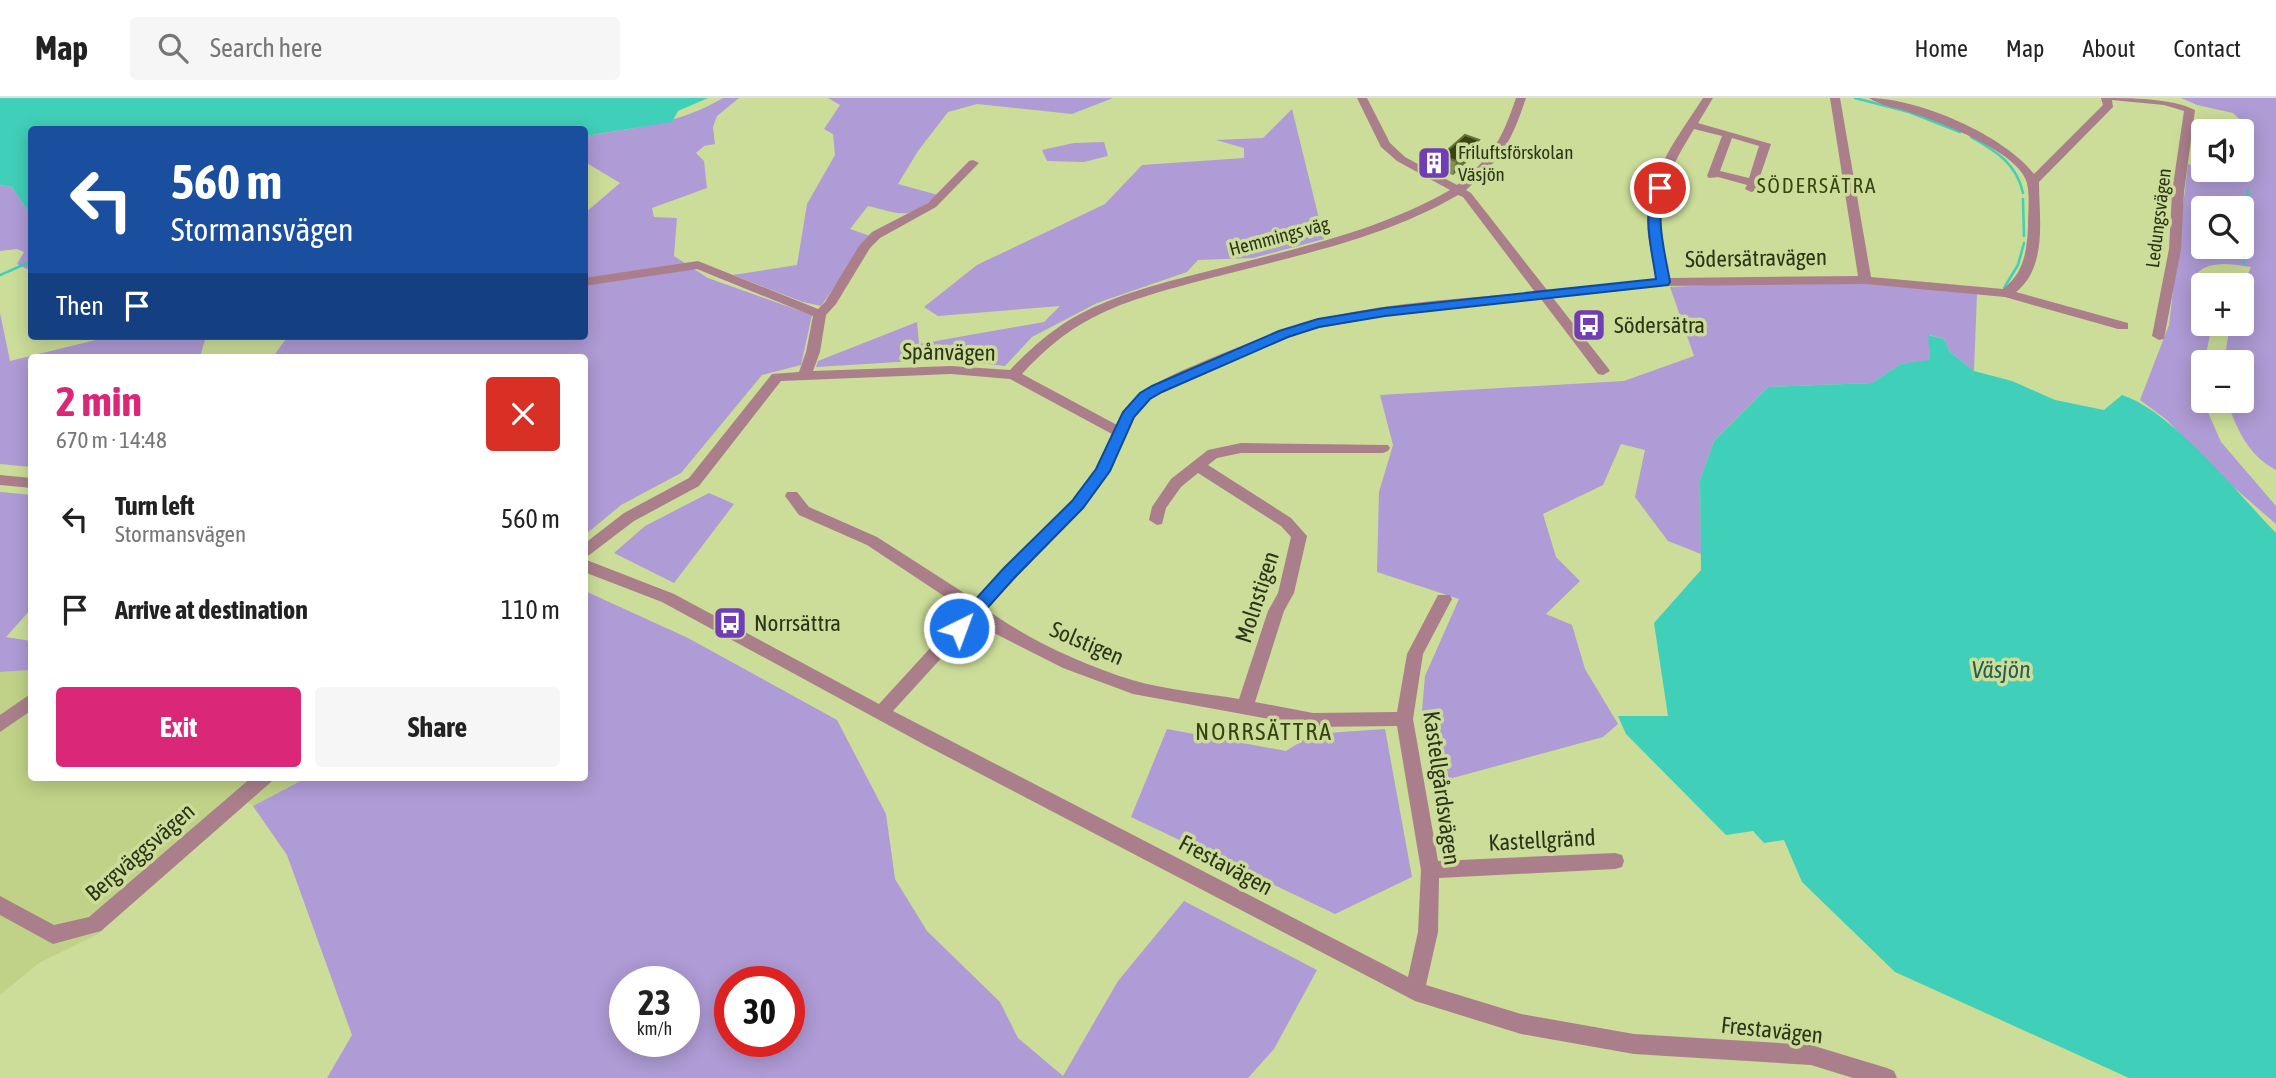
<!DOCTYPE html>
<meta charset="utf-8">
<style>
body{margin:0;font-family:"Asap Condensed",sans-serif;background:#f6f6f6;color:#222;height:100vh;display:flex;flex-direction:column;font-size:26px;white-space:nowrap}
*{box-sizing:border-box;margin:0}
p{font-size:23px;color:#767676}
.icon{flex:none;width:38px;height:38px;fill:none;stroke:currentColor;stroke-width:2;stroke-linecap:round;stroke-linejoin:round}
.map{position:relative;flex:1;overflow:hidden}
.details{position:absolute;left:28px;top:256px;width:560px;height:427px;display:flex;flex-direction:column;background:#fff;border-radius:7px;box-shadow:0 4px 18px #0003}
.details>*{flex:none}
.guide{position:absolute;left:28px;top:28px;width:560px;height:214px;border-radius:7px;box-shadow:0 4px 18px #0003;background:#1a4fa0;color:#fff;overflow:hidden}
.buttons{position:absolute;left:2191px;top:21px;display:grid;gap:14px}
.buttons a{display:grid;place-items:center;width:63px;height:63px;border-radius:7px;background:#fff;box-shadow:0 4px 18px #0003;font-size:35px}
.speed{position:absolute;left:609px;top:868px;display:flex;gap:14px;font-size:35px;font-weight:700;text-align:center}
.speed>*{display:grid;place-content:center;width:91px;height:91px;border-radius:50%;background:#fff;box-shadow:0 4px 18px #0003;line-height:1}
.speed small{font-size:18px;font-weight:400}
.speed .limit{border:10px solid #d22;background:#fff;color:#111}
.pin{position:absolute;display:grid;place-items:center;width:60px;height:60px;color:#fff;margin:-30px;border:4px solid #fff;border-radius:50%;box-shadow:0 2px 7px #0007}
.me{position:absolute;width:77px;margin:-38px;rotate:42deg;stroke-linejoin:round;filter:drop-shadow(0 0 5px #0008)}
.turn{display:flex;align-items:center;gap:24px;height:147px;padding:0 28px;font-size:32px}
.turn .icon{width:91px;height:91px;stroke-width:2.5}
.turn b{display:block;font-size:49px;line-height:60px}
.then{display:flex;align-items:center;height:66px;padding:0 28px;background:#0003;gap:14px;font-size:26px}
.round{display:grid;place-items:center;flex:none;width:74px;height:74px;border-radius:7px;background:#f6f6f6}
.overview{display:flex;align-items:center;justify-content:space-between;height:119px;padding:0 28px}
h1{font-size:42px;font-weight:700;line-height:52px;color:#db2777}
.cta{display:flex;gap:14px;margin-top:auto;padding:14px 28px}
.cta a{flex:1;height:80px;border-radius:7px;background:#db2777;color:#fff;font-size:28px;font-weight:700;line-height:80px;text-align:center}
.cta a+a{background:#f6f6f6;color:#222}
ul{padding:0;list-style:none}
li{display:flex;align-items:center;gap:21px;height:91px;padding:0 28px}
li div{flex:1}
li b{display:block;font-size:26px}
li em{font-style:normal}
header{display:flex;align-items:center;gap:42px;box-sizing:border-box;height:98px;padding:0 35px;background:#fff;border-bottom:2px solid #e0e0e0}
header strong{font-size:33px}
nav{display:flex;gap:38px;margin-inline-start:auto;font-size:24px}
.search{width:490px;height:63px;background:#f6f6f6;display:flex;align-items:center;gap:18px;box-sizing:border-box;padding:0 24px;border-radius:7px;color:#767676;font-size:26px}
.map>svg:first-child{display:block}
</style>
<header>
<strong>Map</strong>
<div class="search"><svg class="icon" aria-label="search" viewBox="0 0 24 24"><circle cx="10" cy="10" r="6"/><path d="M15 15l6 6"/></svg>Search here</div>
<nav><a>Home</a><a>Map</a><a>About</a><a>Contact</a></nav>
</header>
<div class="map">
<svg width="2276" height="980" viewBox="0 0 2276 980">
<rect width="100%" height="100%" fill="#cbdd99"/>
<path fill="#c0d287" d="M31 572 32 679H308L253 708 247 704 98 836 39 865 0 897V574Z"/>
<g fill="#af9bd5" fill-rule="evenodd">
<path d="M723 0H739L717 18 713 29 715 46 704 48 696 55 704 63 707 90 652 110 654 119 677 120 674 158 708 180 812 217 801 267 762 277 681 375 621 407 585 437 584 259H273L288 238H584L585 115 620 85 585 64V38C633 30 680 26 723 0Z"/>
<path d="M828 0H1113L1072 16 977 6 948 14 918 53 898 86 938 97C907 122 904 117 868 108L850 131 870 138 821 208 803 204 733 177 797 167 807 106 835 57 833 36 824 31 840 7Z"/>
<path d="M2181 0H2276V372C2248 357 2237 332 2227 303H2242V264H2224L2230 226H2242L2243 187 2251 169C2229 166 2208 161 2192 180L2203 191V226H2212L2199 292 2203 303 2221 344 2276 408V426L2223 380 2167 322 2140 302 2169 227 2188 66 2203 72 2241 79 2249 30 2233 15 2197 7ZM2203 110H2242V149H2203Z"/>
<path d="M1292 11 1324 141 1253 160 1198 162 1187 174 1097 205 1032 239 1005 268 947 261 816 269 818 263 917 224 919 246 1044 224 1060 208 938 218 924 209 977 167 1105 106 1142 67 1244 60V50L1216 42 1263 40Z"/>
<path d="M1104 44 1108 58 1084 64 1047 63 1042 52 1074 45Z"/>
<path d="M0 87 12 89 31 118V173L17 166 24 154 17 151 0 153Z"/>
<path d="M1771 184 1867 186 1977 195 1974 273 1950 254 1944 241 1929 237 1930 263 1901 266 1872 285 1768 289 1714 343 1700 382 1701 456 1668 443 1635 399 1645 352 1621 346 1603 387 1543 416 1556 459 1580 483 1546 516 1572 527 1585 571 1618 626 1603 639 1438 684 1421 625 1425 578 1459 501 1377 474 1379 394 1393 347 1380 297 1624 283 1694 258 1670 189Z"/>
<path d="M0 215 10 263 112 238H206L200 259H32L31 369 0 366Z"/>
<path d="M0 394 32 397 31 511 6 539 31 543V572L0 574Z"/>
<path d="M709 395 734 406 674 485 614 455 645 428Z"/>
<path d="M585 493 688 540 837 622 886 716 895 781 927 833 1000 904 1018 940 1063 978 1118 883 1184 803 1317 872 1274 951 1248 980H327L352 937 287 757 253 708 308 679H584ZM625 884H684V943H625ZM730 884H789V943H730Z"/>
<path d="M1167 631 1286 653 1313 636 1385 631 1412 779 1335 816 1131 719Z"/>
</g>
<g fill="#40cfb8">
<path d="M0 0H708L678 13 672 24 585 38 584 32H32L31 118 12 89 0 87Z"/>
<path d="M1928 237 1944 241 1950 254 1974 273 2012 283 2055 302 2104 312 2122 297C2171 312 2239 397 2276 435V980H2129L1895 874 1802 784 1784 742 1764 745 1753 733 1726 737 1626 636 1618 618H1668L1654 525 1701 472 1700 382 1714 343 1768 289 1872 285 1901 266 1930 262Z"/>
</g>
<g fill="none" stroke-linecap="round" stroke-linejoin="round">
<g stroke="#40cfb8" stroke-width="2.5">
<path d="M1855 0 1909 14 1960 34"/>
<path d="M1971 39C1996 53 2017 66 2023 95"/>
<path d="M2023 101 2024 138"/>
<path d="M2244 165 2248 92"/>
<path d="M0 177 32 163"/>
<path d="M2004 190 2018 167 2024 145"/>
</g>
<g fill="#aa7f8b" fill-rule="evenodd">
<path d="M1357 0H1367L1390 45 1405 59 1457 87C1493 57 1501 44 1516 0H1526C1511 45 1502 60 1466 92L1471 95 1547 192 1656 181C1653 161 1647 142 1647 122 1647 77 1680 36 1703 0H1713L1698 25 1771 46 1755 93 1751 94 1745 91 1747 87 1718 79 1709 80 1707 78 1722 38 1694 31C1656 93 1655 110 1669 180L1858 178 1830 0H1840L1871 179 2003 191C2024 175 2027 153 2028 128 2028 115 2030 98 2027 85 2020 54 1937 23 1909 14 1897 10 1879 7 1869 0 1918 0 2004 37 2034 76L2103 7 2101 0C2129 0 2172 0 2195 12L2184 94 2181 151 2164 241 2159 242 2152 238 2169 151 2172 94 2184 13 2164 7 2112 2 2113 9 2039 84C2039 120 2048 168 2016 194L2128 225V231H2118L2005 199 1865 186 1663 188 1553 200 1608 270 1610 273 1603 277 1598 276 1541 201 1390 217 1319 230 1288 239 1198 276 1150 301 1134 319 1109 373 1083 410 986 511C1029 542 1081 566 1132 582 1166 592 1204 595 1239 601L1268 513 1278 495 1291 439 1281 428 1198 375 1181 389 1166 410 1162 426 1157 427 1149 422 1152 409 1171 381 1208 352 1241 345 1388 347 1390 350 1388 353 1383 355H1241L1217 360 1208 367 1291 420 1307 438 1294 495 1284 513 1255 604 1313 615 1397 614 1407 556 1438 497H1450L1452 501 1423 556 1413 621 1438 763 1615 755 1622 757 1624 763 1622 769 1615 771 1439 780 1438 834 1426 887 1521 916 1634 936 1811 947 1887 970 1894 973 1897 980H1853L1811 967 1634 956 1521 936 1415 903 925 647 662 504 584 474V461L674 496 879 606 965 512 867 447 799 417 785 398 787 394H797L809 409 877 439 975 502 1073 402 1096 371 1112 336 1010 281 951 276 781 283 699 388 634 423 584 461V446L624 415 689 380 772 276 799 274 806 254 813 218 697 171 584 188V180L698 163 818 211 825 204 859 148 872 134 928 105 969 63 973 62 979 65 977 67 936 109 880 140 870 150 836 206 826 217 820 254 813 273 951 268 1010 272C1028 253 1048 235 1071 221 1109 199 1154 187 1197 176 1283 153 1371 137 1450 92L1397 63 1381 49ZM1732 40 1759 48 1749 80 1720 73ZM1458 97 1463 99 1535 194C1462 201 1385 204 1314 223 1278 232 1244 247 1209 261 1174 276 1134 290 1117 327L1022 276C1042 254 1065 234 1092 220 1128 201 1169 191 1207 181 1293 158 1381 142 1458 97ZM977 521 996 536 1063 570 1133 596 1313 629 1397 628 1421 772 1418 834 1408 879 893 613Z"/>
<path d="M0 377 32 380V390L0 387Z"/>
<path d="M32 595V612L0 634V617Z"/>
<path d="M252 679H274L271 684 101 833 53 846 0 817V798L54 827 89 819Z"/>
</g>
</g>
<path fill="#829054" d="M1479 42 1475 56 1453 77 1438 72 1441 58Z"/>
<path fill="#667239" d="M1479 42 1475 56 1453 77 1456 63Z"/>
<path fill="#3a4410" stroke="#667239" stroke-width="2" d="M1465 37 1479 42 1456 63 1441 58Z"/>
<path fill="#1a73e8" stroke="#114b97" stroke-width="2" d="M1656 88 1666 90C1654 119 1665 154 1670 184L1668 187 1385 218 1319 229 1288 239 1162 294 1150 301 1134 319 1110 373 1083 410 1015 479 965 535H953L951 530 953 526 1004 470 1072 403 1096 371 1123 314 1140 295 1152 288 1279 233 1318 221 1385 210 1656 181C1652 152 1641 115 1656 88Z"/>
<defs>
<symbol id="building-square" viewBox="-11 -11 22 22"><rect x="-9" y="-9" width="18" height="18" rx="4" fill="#713db4" stroke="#cbdd99"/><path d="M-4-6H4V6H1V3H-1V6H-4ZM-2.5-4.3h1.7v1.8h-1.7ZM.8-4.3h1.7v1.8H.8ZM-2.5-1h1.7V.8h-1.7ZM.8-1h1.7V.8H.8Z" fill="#fff"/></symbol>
<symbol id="bus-square" viewBox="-11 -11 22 22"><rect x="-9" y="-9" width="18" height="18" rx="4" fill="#713db4" stroke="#cbdd99"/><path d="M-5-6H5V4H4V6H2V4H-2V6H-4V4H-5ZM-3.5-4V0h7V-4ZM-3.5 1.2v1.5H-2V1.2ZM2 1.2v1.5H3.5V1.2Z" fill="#fff"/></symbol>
</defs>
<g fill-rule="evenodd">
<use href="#building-square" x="1415" y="46" width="38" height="38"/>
<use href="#bus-square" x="1570" y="208" width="38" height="38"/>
<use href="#bus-square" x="711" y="506" width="38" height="38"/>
</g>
<g text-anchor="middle" stroke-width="7" stroke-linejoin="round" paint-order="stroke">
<g font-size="19" fill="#2d3419" stroke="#cbdd99" text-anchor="start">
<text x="1458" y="61">Friluftsförskolan<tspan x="1458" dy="22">Väsjön</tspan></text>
</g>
<g font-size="19" fill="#2d3419" stroke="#cbdd99">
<text transform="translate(2158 120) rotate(-83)" y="7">Ledungsvägen</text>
<text transform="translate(1279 138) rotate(-15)" y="7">Hemmings väg</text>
</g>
<g font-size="21" letter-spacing="2" fill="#394311" stroke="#cbdd99">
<text x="1817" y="95">SÖDERSÄTRA</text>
</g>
<g font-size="23" fill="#2d3419" stroke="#cbdd99">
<text transform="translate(1756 160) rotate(-1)" y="8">Södersätravägen</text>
<text transform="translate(949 254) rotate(1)" y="8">Spånvägen</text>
<text transform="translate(1257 499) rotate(-72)" y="8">Molnstigen</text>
<text transform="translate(1087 545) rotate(23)" y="8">Solstigen</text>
<text transform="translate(1442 690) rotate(82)" y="8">Kastellgårdsvägen</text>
<text transform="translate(1542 742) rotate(-3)" y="8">Kastellgränd</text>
<text transform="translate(140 754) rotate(-41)" y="8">Bergväggsvägen</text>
<text transform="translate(1226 767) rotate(28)" y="8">Frestavägen</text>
<text transform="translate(1772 932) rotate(6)" y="8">Frestavägen</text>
</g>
<g font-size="23" fill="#2d3419" stroke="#cbdd99" text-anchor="start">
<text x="1614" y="235">Södersätra</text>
<text x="754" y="533">Norrsättra</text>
</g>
<g font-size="24" font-style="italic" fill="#275f55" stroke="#cbdd99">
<text x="2001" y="580">Väsjön</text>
</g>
<g font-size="24" letter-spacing="2" fill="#394311" stroke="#cbdd99">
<text x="1264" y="642">NORRSÄTTRA</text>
</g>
</g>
</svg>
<div class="buttons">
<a><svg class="icon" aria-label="sound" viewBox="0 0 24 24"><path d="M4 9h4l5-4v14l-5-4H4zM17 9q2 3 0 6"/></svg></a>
<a><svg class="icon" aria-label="search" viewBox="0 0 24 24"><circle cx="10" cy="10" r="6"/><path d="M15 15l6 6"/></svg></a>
<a>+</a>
<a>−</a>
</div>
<div class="speed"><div>23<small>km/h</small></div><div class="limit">30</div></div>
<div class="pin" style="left:1660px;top:90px;background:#d93025"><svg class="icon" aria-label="arrive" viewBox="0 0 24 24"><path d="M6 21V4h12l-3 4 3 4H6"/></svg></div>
<svg class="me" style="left:959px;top:530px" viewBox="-20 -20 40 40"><circle r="17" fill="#1a73e8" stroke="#fff" stroke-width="3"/><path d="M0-11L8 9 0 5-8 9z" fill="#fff"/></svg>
<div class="guide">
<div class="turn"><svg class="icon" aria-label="left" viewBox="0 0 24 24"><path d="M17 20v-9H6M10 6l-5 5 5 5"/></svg><div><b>560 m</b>Stormansvägen</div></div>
<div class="then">Then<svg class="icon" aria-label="arrive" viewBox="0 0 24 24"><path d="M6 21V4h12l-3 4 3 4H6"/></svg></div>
</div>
<section class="details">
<div class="overview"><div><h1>2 min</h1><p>670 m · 14:48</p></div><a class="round" style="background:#d93025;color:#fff"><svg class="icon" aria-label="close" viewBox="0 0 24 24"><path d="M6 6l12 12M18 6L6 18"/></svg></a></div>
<ul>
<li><svg class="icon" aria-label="left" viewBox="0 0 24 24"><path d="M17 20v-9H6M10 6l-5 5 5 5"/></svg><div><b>Turn left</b><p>Stormansvägen</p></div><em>560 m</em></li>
<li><svg class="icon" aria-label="arrive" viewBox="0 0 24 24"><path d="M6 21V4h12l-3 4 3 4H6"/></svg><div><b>Arrive at destination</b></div><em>110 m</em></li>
</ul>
<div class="cta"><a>Exit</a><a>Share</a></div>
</section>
</div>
